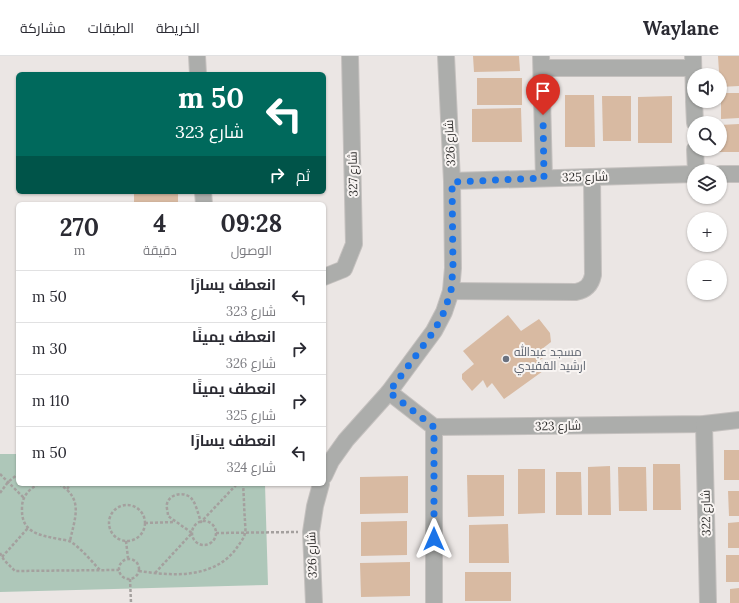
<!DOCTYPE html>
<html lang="ar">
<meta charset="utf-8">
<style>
body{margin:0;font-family:Lora,Cairo,serif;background:#f2f2f3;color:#2b2b33;direction:rtl;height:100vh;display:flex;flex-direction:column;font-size:15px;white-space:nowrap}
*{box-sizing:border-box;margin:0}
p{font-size:13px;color:#7c7c81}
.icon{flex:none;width:22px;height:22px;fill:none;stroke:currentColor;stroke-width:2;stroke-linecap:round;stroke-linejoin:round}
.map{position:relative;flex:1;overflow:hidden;direction:ltr}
.side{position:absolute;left:16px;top:146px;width:310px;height:284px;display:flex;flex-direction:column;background:#fff;border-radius:6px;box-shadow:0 1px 3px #0004;direction:rtl}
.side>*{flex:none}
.banner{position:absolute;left:16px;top:16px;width:310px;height:122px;border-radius:6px;box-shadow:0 1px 3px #0004;direction:rtl;background:#00695c;color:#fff;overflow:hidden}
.buttons{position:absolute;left:687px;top:12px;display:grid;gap:8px}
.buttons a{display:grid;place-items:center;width:40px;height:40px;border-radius:50%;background:#fff;box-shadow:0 1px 3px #0004;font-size:20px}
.pin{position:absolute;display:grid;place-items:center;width:34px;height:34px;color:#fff;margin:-41px -17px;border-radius:50% 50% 50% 0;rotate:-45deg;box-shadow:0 0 4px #0007}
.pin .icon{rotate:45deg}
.me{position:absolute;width:44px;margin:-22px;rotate:0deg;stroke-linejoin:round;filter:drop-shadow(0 0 3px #0008)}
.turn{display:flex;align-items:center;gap:14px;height:84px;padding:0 16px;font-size:18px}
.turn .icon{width:52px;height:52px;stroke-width:2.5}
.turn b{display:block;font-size:28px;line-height:34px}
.then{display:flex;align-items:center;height:38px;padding:0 16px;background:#0003;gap:8px;font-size:15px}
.eta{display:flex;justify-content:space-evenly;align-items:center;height:68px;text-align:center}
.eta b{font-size:24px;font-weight:800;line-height:28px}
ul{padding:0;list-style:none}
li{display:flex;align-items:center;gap:12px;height:52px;padding:0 16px;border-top:1px solid #e1e1e2}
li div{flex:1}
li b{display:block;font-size:15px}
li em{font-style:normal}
header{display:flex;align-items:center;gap:24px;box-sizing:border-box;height:56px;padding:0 20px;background:#fff;border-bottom:1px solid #e1e1e2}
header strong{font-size:19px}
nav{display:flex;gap:22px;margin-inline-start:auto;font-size:14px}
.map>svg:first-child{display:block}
</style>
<header>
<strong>Waylane</strong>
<nav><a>الخريطة</a><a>الطبقات</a><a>مشاركة</a></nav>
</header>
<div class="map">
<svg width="739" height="547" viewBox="0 0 739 547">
<rect width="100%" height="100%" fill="#ebe6e4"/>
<path fill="#aec7b9" d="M0 398H18V428H265L268 529 0 536Z"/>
<g fill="#d8baa2">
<path d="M473 0H519L520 15 474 16Z"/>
<path d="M718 0H739V30L720 31Z"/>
<rect x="477" y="22" width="45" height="27"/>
<path d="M721 37H739V62L721 63Z"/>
<path d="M565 39H594L595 91H565Z"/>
<path d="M602 40H631V85H603Z"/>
<path d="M672 40V87H638V41Z"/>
<path d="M521 52 522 86H472V53Z"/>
<path d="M739 68V96H718V93H720V69Z"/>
<rect x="134" y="136" width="44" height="12"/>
<path d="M508 259 521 275 539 263 550 277 551 286 542 293 545 301 538 305 543 311V315L504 343 492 327 487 332 483 324 472 335 462 323V318L474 308 463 295Z"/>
<rect x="724" y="394" width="15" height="30"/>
<path d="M653 408H680L681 454H653Z"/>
<path d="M610 410 611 459H588V411Z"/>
<path d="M618 411H646L647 455H619Z"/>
<path d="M518 413H545V457L518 458Z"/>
<path d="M556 416H581L582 459H556Z"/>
<path d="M467 419H504V460L468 461Z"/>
<path d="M408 420V457L360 458V421Z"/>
<path d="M728 435H739V460H729Z"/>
<path d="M407 465V499L361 500V466Z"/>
<path d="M739 466V492H728V467Z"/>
<path d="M508 468 509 507H469V469Z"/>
<rect x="726" y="499" width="13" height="27"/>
<path d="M410 506V540L361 541 360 507Z"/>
<rect x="465" y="516" width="46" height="29"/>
<path d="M739 532V547H730V533Z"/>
</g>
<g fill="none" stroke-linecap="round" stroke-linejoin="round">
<defs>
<g id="minor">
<path d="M197 0 198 18"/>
<path d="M541 0 544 122"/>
<path d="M693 0 694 43"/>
<path d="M542 12H693"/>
<path d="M694 45 695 67"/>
<path d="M695 93 696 115"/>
<path d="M720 118H739"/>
<path d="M452 125 694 118"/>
<path d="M203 136 204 148"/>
<path d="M324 221 344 213 354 188 350 0"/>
<path d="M451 235 576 236C586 234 591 229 593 219L592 121"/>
<path d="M389 336 434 371 704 368 739 364"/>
<path d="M704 368 708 547"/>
<path d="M434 371V547"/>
<path d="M324 420 331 405 346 384 389 336 434 275 444 256 451 235 453 212 452 125 446 0"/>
<path d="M314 547 311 476 315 450 321 428"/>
</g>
</defs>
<use href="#minor" stroke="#c5c1bf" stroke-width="18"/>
<g stroke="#a4a09e" stroke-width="2.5" stroke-dasharray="3 2" stroke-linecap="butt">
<path d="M0 418 24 442"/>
<path d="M39 428C29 433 22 440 22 452 21 477 39 479 59 483 63 484 68 484 71 486 82 493 91 505 100 514"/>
<path d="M59 428C84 443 75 461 70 485"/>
<path d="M67 433 71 428"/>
<path d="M0 437 8 426 18 418"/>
<circle cx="127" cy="467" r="18"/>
<circle cx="204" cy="477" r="12"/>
<path d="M145 467 175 466"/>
<path d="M216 477 298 476"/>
<path d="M126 485 128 502"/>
<path d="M0 497 4 504 15 515 119 514"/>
<path d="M2 501 28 472"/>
<circle cx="129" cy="513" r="10"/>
<path d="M139 515C172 520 213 523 236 493 239 488 244 483 245 477 246 474 245 469 245 465 244 453 244 440 243 428"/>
<path d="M155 517 192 477 168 460C168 456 166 451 167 448 169 438 184 435 191 442 196 447 198 458 201 466L237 428"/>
<path d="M130 523 131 547"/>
</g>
<use href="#minor" stroke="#acadab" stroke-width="16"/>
</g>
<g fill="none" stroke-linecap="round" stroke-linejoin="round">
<path stroke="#1a73e8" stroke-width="7" stroke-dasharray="0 12.6" d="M434 483V371L389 336 434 275 444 256 451 235 453 212 452 126 544 122 543 59"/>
</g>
<circle fill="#6b7280" stroke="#f8f4f2" stroke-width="1.5" cx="506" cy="303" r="4"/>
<g text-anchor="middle" stroke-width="4" stroke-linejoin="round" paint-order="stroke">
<g font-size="12" fill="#2e2d2c" stroke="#f8f4f2">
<text transform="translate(450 87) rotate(-93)" y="4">شارع 326</text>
<text transform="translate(353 118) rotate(-91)" y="4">شارع 327</text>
<text transform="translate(585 121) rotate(-1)" y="4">شارع 325</text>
<text transform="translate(558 370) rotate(-1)" y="4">شارع 323</text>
<text transform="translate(706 457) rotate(-91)" y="4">شارع 322</text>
<text transform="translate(312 499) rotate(-92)" y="4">شارع 326</text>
</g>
<g font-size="12" fill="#5b616d" stroke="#f8f4f2" text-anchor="start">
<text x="514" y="300">مسجد عبدالله<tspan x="514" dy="14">ارشيد القفيدي</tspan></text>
</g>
</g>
</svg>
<div class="buttons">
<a><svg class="icon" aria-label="sound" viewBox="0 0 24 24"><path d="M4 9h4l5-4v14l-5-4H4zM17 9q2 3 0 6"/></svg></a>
<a><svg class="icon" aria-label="search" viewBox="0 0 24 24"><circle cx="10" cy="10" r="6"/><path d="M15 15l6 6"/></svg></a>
<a><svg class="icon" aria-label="layers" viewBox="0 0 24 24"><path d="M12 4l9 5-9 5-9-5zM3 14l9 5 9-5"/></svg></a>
<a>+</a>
<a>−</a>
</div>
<div class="pin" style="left:543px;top:59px;background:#d93025"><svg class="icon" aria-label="arrive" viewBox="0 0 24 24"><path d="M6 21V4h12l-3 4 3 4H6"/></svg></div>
<svg class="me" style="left:434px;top:483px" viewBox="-20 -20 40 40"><path d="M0-17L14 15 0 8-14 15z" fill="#1a73e8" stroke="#fff" stroke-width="4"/></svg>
<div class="banner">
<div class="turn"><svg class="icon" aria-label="left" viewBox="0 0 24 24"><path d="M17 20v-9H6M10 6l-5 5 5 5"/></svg><div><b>50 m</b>شارع 323</div></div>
<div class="then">ثم<svg class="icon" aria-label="right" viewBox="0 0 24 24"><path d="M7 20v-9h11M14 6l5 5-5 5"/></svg></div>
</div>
<section class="side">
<div class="eta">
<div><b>09:28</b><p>الوصول</p></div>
<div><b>4</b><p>دقيقة</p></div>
<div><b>270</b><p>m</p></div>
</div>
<ul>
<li><svg class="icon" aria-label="left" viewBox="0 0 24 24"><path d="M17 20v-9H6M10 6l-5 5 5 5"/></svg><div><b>انعطف يسارًا</b><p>شارع 323</p></div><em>50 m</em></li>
<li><svg class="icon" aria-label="right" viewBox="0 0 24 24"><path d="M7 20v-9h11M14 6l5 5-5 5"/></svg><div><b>انعطف يمينًا</b><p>شارع 326</p></div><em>30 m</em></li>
<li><svg class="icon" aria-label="right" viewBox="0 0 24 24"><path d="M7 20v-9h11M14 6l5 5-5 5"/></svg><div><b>انعطف يمينًا</b><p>شارع 325</p></div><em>110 m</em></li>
<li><svg class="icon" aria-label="left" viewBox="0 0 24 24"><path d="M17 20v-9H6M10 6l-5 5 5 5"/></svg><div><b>انعطف يسارًا</b><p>شارع 324</p></div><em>50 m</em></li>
</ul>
</section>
</div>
